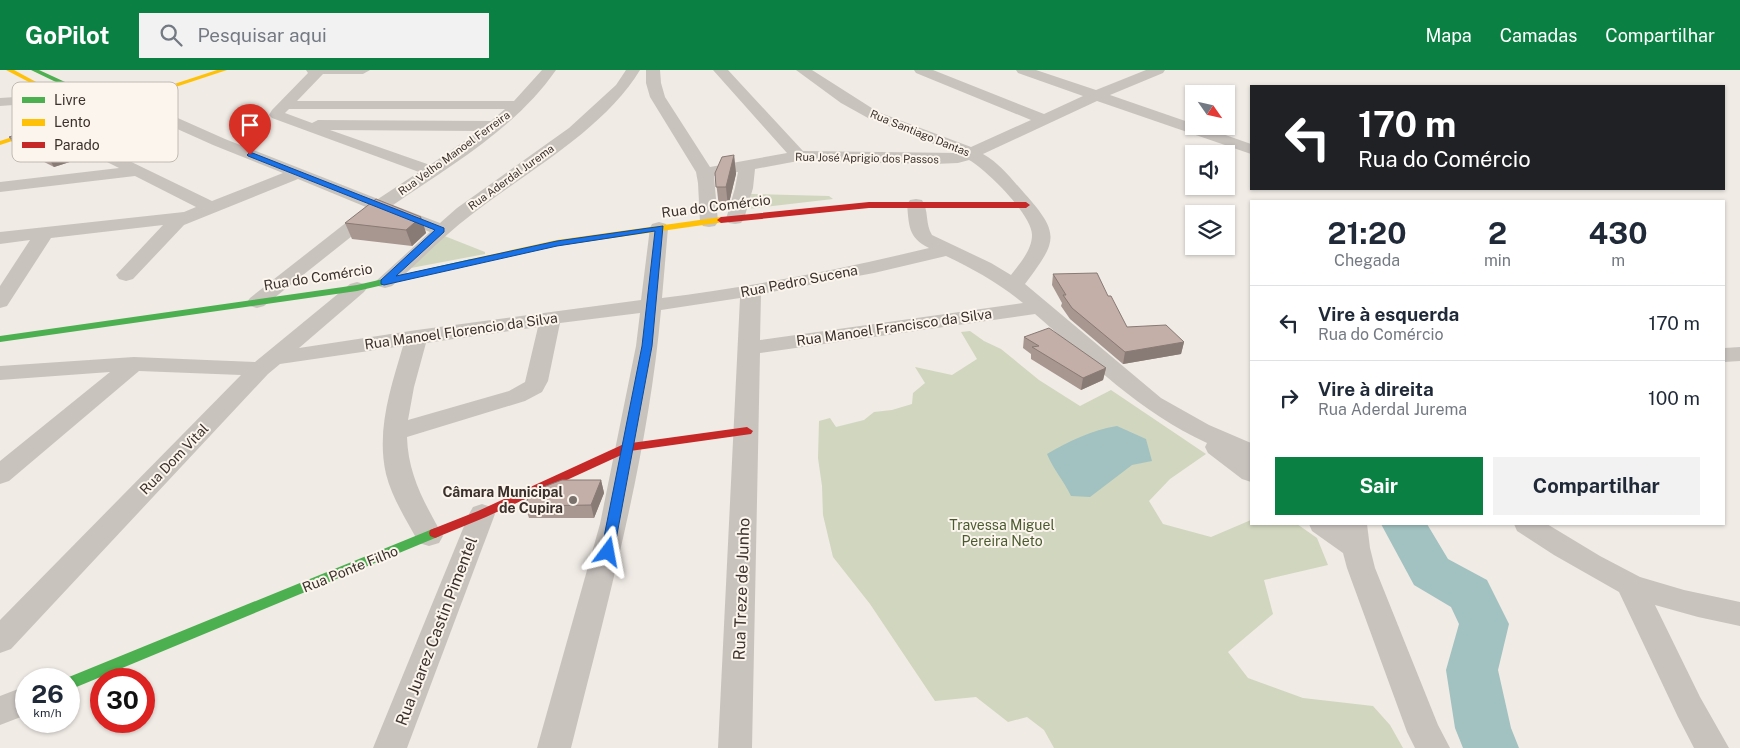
<!DOCTYPE html>
<html lang="pt">
<meta charset="utf-8">
<style>
body{margin:0;font-family:"Public Sans",sans-serif;background:#f2f2f3;color:#1f2937;height:100vh;display:flex;flex-direction:column;font-size:19px;white-space:nowrap}
*{box-sizing:border-box;margin:0}
p{font-size:16px;color:#747a83}
.icon{flex:none;width:28px;height:28px;fill:none;stroke:currentColor;stroke-width:2;stroke-linecap:round;stroke-linejoin:round}
.map{position:relative;flex:1;overflow:hidden}
.sheet{position:absolute;left:1250px;top:130px;width:475px;height:325px;display:flex;flex-direction:column;background:#fff;border-radius:0px;box-shadow:0 1px 4px #0004}
.sheet>*{flex:none}
.banner{position:absolute;left:1250px;top:15px;width:475px;height:105px;border-radius:0px;box-shadow:0 1px 4px #0004;background:#202124;color:#fff;overflow:hidden}
.needle{width:32px;rotate:124deg}
.controls{position:absolute;left:1185px;top:15px;display:grid;gap:10px}
.controls a{display:grid;place-items:center;width:50px;height:50px;border-radius:0px;background:#fff;box-shadow:0 1px 4px #0004;font-size:25px}
.speed{position:absolute;left:15px;top:598px;display:flex;gap:10px;font-size:25px;font-weight:700;text-align:center}
.speed>*{display:grid;place-content:center;width:65px;height:65px;border-radius:50%;background:#fff;box-shadow:0 1px 4px #0004;line-height:1}
.speed small{font-size:12px;font-weight:400}
.speed .limit{border:8px solid #d22;background:#fff;color:#111}
.pin{position:absolute;display:grid;place-items:center;width:42px;height:42px;color:#fff;margin:-51px -21px;border-radius:50% 50% 50% 0;rotate:-45deg;box-shadow:0 0 5px #0007}
.pin .icon{rotate:45deg}
.me{position:absolute;width:55px;margin:-28px;rotate:13deg;stroke-linejoin:round;filter:drop-shadow(0 0 4px #0008)}
.turn{display:flex;align-items:center;gap:18px;height:105px;padding:0 25px;font-size:22px}
.turn .icon{width:65px;height:65px;stroke-width:2.5}
.turn b{display:block;font-size:35px;line-height:42px}
.eta{display:flex;justify-content:space-evenly;align-items:center;height:85px;text-align:center}
.eta b{font-size:30px;font-weight:700;line-height:35px}
.button{display:flex;gap:10px;margin-top:auto;padding:10px 25px}
.button a{flex:1;height:58px;border-radius:0px;background:#0b8043;color:#fff;font-size:20px;font-weight:700;line-height:58px;text-align:center}
.button a+a{background:#f2f2f3;color:#1f2937}
ul{padding:0;list-style:none}
li{display:flex;align-items:center;gap:15px;height:75px;padding:0 25px;border-top:1px solid #e0e1e3}
li div{flex:1}
li b{display:block;font-size:19px}
li em{font-style:normal}
header{display:flex;align-items:center;gap:30px;box-sizing:border-box;height:70px;padding:0 25px;background:#0b8043;color:#fff}
header strong{font-size:24px}
nav{display:flex;gap:28px;margin-inline-start:auto;font-size:18px}
.search{width:350px;height:45px;background:#f2f2f3;display:flex;align-items:center;gap:12px;box-sizing:border-box;padding:0 18px;border-radius:0px;color:#747a83;font-size:19px}
.map>svg:first-child{display:block}
</style>
<header>
<strong>GoPilot</strong>
<div class="search"><svg class="icon" aria-label="search" viewBox="0 0 24 24"><circle cx="10" cy="10" r="6"/><path d="M15 15l6 6"/></svg>Pesquisar aqui</div>
<nav><a>Mapa</a><a>Camadas</a><a>Compartilhar</a></nav>
</header>
<div class="map">
<svg width="1740" height="678" viewBox="0 0 1740 678">
<rect width="100%" height="100%" fill="#f0ebe5"/>
<g fill="#d1d6bf">
<path d="M751 124 829 126 833 129 748 139Z"/>
<path d="M442 165 485 182V184L411 198Z"/>
<path d="M970 261 984 271 1001 279 1039 310 1080 336 1111 320 1206 384 1170 409 1149 431 1163 454 1211 467 1251 450V454H1297L1317 468 1328 495 1264 510 1273 544 1228 582 1248 608 1303 628 1373 636 1390 655 1403 678H1054L1044 660 1027 647 1008 652 976 627 935 631 870 534 833 487 823 445 822 416 818 388 819 351 830 348 836 357 864 350 874 342 892 340 912 334 913 323 925 313 915 297 952 305 977 289 961 262Z"/>
</g>
<path fill="#a1c2c1" d="M1117 356 1146 369 1152 391 1132 395 1090 427 1071 426C1064 411 1053 399 1047 384 1069 371 1092 360 1117 356Z"/>
<g fill="none" stroke-linecap="round" stroke-linejoin="round">
<path fill="#a1c2c1" fill-rule="evenodd" d="M1381 454H1427L1448 489 1487 510 1509 554 1498 600 1511 658 1519 678H1463L1455 658 1446 600 1459 554 1451 537 1414 515Z"/>
<g fill="#c9c3be" fill-rule="evenodd">
<path d="M306 0H370L363 4H323L297 31H514L542 0H556C515 59 451 95 393 135L440 153 457 138 569 58 616 15 626 0H640C604 60 526 102 471 145 443 166 418 193 392 216L385 218 378 216 375 212 430 162 381 143 264 236 257 238 250 236 247 232 250 228 366 137 298 109 184 155 133 209 126 211 119 209 116 205 163 155 51 168 7 236 0 238V216L30 170 0 174V162L184 142 196 137 135 106 0 122V112L119 98 43 60 40 57 43 54H53L212 131 283 103 213 75 135 40 117 36 115 33 117 30 122 29 144 33 225 69 378 129 419 102 272 48 269 45 272 40 308 3ZM289 39H505L491 51 318 50 312 53 285 43ZM330 60 479 61 430 95Z"/>
<path d="M646 0H660L661 13 665 27 710 97 787 83 713 0H728L803 81 957 83 868 48 841 33 796 0H812L878 42 971 77 1031 50 916 3 914 0H933L1044 44 1083 26 1018 3 1016 0H1036L1096 20 1146 0H1165L1163 3 1110 25 1194 54V56H1200L1251 74V84L1097 31 983 84C1001 94 1012 110 1025 124 1062 165 1056 172 1025 214L1161 328 1209 355 1251 373V412L1242 409 1208 383 1205 377 1207 373C1141 343 1089 291 1035 244L760 283 752 678H718L740 228 661 240C648 389 607 534 571 678H537L600 454 636 276 640 243 560 253 548 311 542 322 525 331 407 367C408 405 425 434 443 466L439 473 429 476 419 473C407 451 392 428 386 404 376 360 391 317 403 276L280 294 268 304 11 579 0 583V550L241 305 139 301 9 411 0 414V391L110 302 0 310V296L134 287 255 292 350 214 357 212 364 214 367 218 364 222 299 278 417 260 641 230 650 158 652 154 659 152 666 154 668 158 662 228C752 217 842 199 929 178 908 168 909 155 907 134L910 130 916 129 922 130C929 140 925 154 932 165L991 193 1011 205C1020 193 1032 180 1032 165 1032 145 987 100 969 90L958 93 934 94 798 91 755 99 753 118 744 149 741 153 735 154 729 153 726 149 735 118 738 102 714 106 718 152 715 156 709 157 703 156 700 152 698 113 696 102 650 27 646 13ZM946 186C973 199 999 213 1023 233L760 270 761 224 874 203ZM538 257 525 312 509 321 408 350 414 317 426 273Z"/>
<path d="M63 24 68 25 70 28 68 31 0 36V28Z"/>
<path d="M1740 277V291L1724 292V278Z"/>
<path d="M482 434 491 437 495 444 407 678H373L469 444 473 437Z"/>
<path d="M1309 454H1367L1370 478 1375 498 1438 655 1450 678H1415L1407 662 1347 498 1343 483 1312 461Z"/>
<path d="M1514 454H1547L1600 486 1640 507 1684 520 1740 532V556L1698 547 1655 535 1700 627 1729 678H1694L1678 647 1619 522 1554 485 1517 461Z"/>
<path d="M26 616V645L0 655V626Z"/>
</g>
<g fill="#4caf50" fill-rule="evenodd">
<path d="M31 0H39L89 23 124 33 120 35 85 26Z"/>
<path d="M471 189 476 192 474 194 357 221 0 272V266L357 215Z"/>
<path d="M435 458 440 460 441 463 440 466 74 618 69 619V609H64Z"/>
</g>
<g fill="#ffc107" fill-rule="evenodd">
<path d="M6 0H14L51 20 46 21Z"/>
<path d="M217 0H227L0 75V71Z"/>
<path d="M721 147 724 148V152L557 176 471 195 466 192 471 189 557 170Z"/>
</g>
<g fill="#c62828" fill-rule="evenodd">
<path d="M869 132H1026L1030 135 1026 138H869L721 153 717 150 721 147Z"/>
<path d="M747 357 753 361 751 364 630 381 486 447 435 468 430 466 429 463 430 460 478 441 624 374Z"/>
</g>
</g>
<g fill="#a89690">
<path d="M9 67 82 88 54 97 15 77Z"/>
<path d="M734 85 736 104 728 137H719L715 103Z"/>
<path d="M421 147 426 163 412 176 352 169 345 153Z"/>
<path d="M1053 204 1108 226 1127 257 1184 272 1181 284 1123 294 1070 249 1061 236 1062 233 1052 215Z"/>
<path d="M1024 267 1106 298 1103 310 1081 320 1031 289V284L1023 278Z"/>
<path d="M601 410 604 423 594 448H529L525 436Z"/>
</g>
<g fill="#887a75">
<path d="M76 78 82 88 54 97 48 87Z"/>
<path d="M734 85 736 104 728 137 726 117Z"/>
<path d="M421 147 426 163 412 176 406 160Z"/>
<path d="M1184 272 1181 284 1123 294 1125 282Z"/>
<path d="M1106 298 1103 310 1081 320 1083 308Z"/>
<path d="M601 410 604 423 594 448 591 435Z"/>
</g>
<g fill="#c3afa7" stroke="#887a75">
<path d="M36 58 76 78 48 87 9 67Z"/>
<path d="M734 85 726 117H716L715 103 722 87Z"/>
<path d="M376 129 421 147 406 160 345 153Z"/>
<path d="M1097 203 1108 226H1111L1127 257 1166 255 1184 272 1125 282 1072 238 1063 225H1066L1053 204Z"/>
<path d="M1049 258 1106 298 1083 308 1032 277 1039 276 1024 267Z"/>
<path d="M562 410H601L591 435 525 436 530 422Z"/>
</g>
<path fill="#1a73e8" stroke="#114b97" d="M250 82 444 158V162L396 206 557 171 663 156 652 276 613 486H603L601 482 642 276 655 161 557 176 384 215 381 214V210L435 160 248 86 247 85Z"/>
<circle fill="#7a716c" stroke="#fbf5ee" stroke-width="2" cx="573" cy="430" r="5"/>
<g text-anchor="middle" stroke-width="4" stroke-linejoin="round" paint-order="stroke">
<g font-size="11" fill="#3b302b" stroke="#fbf5ee">
<text transform="translate(920 63) rotate(22)" y="4">Rua Santiago Dantas</text>
<text transform="translate(454 83) rotate(-36)" y="4">Rua Velho Manoel Ferreira</text>
<text transform="translate(867 88) rotate(1)" y="4">Rua José Aprigio dos Passos</text>
<text transform="translate(511 107) rotate(-36)" y="4">Rua Aderdal Jurema</text>
</g>
<g font-size="14" fill="#3b302b" stroke="#fbf5ee">
<text transform="translate(716 136) rotate(-7)" y="5">Rua do Comércio</text>
<text transform="translate(318 207) rotate(-9)" y="5">Rua do Comércio</text>
<text transform="translate(799 211) rotate(-11)" y="5">Rua Pedro Sucena</text>
<text transform="translate(894 257) rotate(-8)" y="5">Rua Manoel Francisco da Silva</text>
<text transform="translate(461 261) rotate(-8)" y="5">Rua Manoel Florencio da Silva</text>
<text transform="translate(174 389) rotate(-46)" y="5">Rua Dom Vital</text>
<text transform="translate(350 499) rotate(-22)" y="5">Rua Ponte Filho</text>
</g>
<g font-size="14" font-weight="bold" fill="#3b302b" stroke="#fbf5ee" text-anchor="end">
<text x="563" y="427">Câmara Municipal<tspan x="563" dy="16">de Cupira</tspan></text>
</g>
<g font-size="14" fill="#4a5a2e" stroke="#fbf5ee">
<text x="1002" y="460">Travessa Miguel<tspan x="1002" dy="16">Pereira Neto</tspan></text>
</g>
<g font-size="16" fill="#3b302b" stroke="#fbf5ee">
<text transform="translate(741 519) rotate(-88)" y="6">Rua Treze de Junho</text>
<text transform="translate(436 561) rotate(-69)" y="6">Rua Juarez Castin Pimentel</text>
</g>
</g>
<rect x="12" y="12" width="166" height="80" rx="8" fill="#fbf5ee" stroke="#c1bab4" stroke-width="1"/>
<rect x="22" y="27" width="23" height="6" fill="#4caf50"/>
<rect x="22" y="49" width="23" height="7" fill="#ffc107"/>
<rect x="22" y="72" width="23" height="6" fill="#c62828"/>
<g font-size="14" fill="#3b302b">
<text x="54" y="35">Livre</text>
<text x="54" y="57">Lento</text>
<text x="54" y="80">Parado</text>
</g>
</svg>
<div class="controls">
<a><svg class="needle" viewBox="-14 -14 28 28"><path d="M0-13l5 13h-10z" fill="#e53935"/><path d="M0 13l5-13h-10z" fill="#747a83"/></svg></a>
<a><svg class="icon" aria-label="sound" viewBox="0 0 24 24"><path d="M4 9h4l5-4v14l-5-4H4zM17 9q2 3 0 6"/></svg></a>
<a><svg class="icon" aria-label="layers" viewBox="0 0 24 24"><path d="M12 4l9 5-9 5-9-5zM3 14l9 5 9-5"/></svg></a>
</div>
<div class="speed"><div>26<small>km/h</small></div><div class="limit">30</div></div>
<div class="pin" style="left:250px;top:85px;background:#d93025"><svg class="icon" aria-label="arrive" viewBox="0 0 24 24"><path d="M6 21V4h12l-3 4 3 4H6"/></svg></div>
<svg class="me" style="left:608px;top:482px" viewBox="-20 -20 40 40"><path d="M0-17L14 15 0 8-14 15z" fill="#1a73e8" stroke="#fff" stroke-width="4"/></svg>
<div class="banner">
<div class="turn"><svg class="icon" aria-label="left" viewBox="0 0 24 24"><path d="M17 20v-9H6M10 6l-5 5 5 5"/></svg><div><b>170 m</b>Rua do Comércio</div></div>
</div>
<section class="sheet">
<div class="eta">
<div><b>21:20</b><p>Chegada</p></div>
<div><b>2</b><p>min</p></div>
<div><b>430</b><p>m</p></div>
</div>
<ul>
<li><svg class="icon" aria-label="left" viewBox="0 0 24 24"><path d="M17 20v-9H6M10 6l-5 5 5 5"/></svg><div><b>Vire à esquerda</b><p>Rua do Comércio</p></div><em>170 m</em></li>
<li><svg class="icon" aria-label="right" viewBox="0 0 24 24"><path d="M7 20v-9h11M14 6l5 5-5 5"/></svg><div><b>Vire à direita</b><p>Rua Aderdal Jurema</p></div><em>100 m</em></li>
</ul>
<div class="button"><a>Sair</a><a>Compartilhar</a></div>
</section>
</div>
